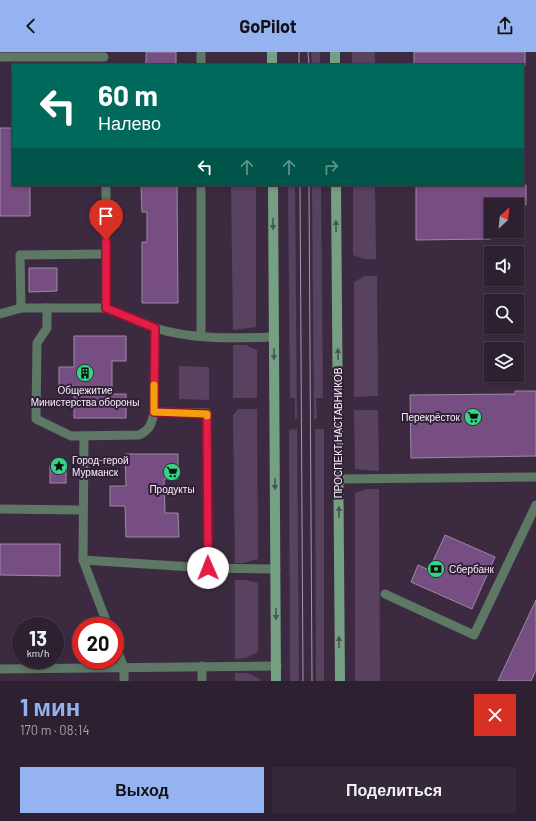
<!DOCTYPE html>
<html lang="ru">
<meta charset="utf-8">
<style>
body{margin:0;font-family:Barlow,sans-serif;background:#352838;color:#f1f3f6;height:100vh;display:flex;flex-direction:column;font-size:15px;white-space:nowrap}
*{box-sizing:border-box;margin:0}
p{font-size:13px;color:#a7a3ab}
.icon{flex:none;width:22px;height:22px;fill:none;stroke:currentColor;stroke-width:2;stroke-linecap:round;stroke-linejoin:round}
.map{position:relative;height:629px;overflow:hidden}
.side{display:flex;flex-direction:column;background:#2d2030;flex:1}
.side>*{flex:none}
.guide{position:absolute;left:12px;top:12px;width:512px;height:122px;border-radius:0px;box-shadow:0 2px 6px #0003,0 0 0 1px #483e4c;background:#00695c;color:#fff;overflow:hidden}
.needle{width:26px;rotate:27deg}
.controls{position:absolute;left:484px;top:146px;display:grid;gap:8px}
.controls a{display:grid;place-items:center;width:40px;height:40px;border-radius:0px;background:#2d2030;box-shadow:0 2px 6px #0003,0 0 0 1px #483e4c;font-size:20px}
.speed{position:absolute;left:12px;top:565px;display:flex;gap:8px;font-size:20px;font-weight:700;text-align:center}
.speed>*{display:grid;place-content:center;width:52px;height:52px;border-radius:50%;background:#2d2030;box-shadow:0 2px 6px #0003,0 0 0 1px #483e4c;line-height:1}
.speed small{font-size:10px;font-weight:400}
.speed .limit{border:6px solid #d22;background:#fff;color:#111}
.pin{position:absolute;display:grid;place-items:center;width:34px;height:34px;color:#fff;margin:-41px -17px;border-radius:50% 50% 50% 0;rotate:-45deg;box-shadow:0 0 4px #0007}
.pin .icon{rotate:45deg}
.me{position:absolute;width:44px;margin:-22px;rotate:359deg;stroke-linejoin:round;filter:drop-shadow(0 0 3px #0008)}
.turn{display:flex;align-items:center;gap:14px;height:84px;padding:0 20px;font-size:18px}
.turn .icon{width:52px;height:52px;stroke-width:2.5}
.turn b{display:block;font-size:28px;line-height:34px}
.lanes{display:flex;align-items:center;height:38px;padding:0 20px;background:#0003;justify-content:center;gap:20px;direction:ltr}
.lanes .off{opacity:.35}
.round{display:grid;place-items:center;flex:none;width:42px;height:42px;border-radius:0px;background:#352838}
.headline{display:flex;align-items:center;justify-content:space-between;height:68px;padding:0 20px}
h1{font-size:24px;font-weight:700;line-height:30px;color:#95b2f1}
.primary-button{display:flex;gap:8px;margin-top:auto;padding:8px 20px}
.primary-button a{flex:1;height:46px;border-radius:0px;background:#95b2f1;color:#111;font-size:16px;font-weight:700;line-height:46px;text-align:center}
.primary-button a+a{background:#352838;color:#f1f3f6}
header{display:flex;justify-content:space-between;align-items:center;height:52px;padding:0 20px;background:#95b2f1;color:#111;font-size:18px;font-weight:700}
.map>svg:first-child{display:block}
</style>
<header><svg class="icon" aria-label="back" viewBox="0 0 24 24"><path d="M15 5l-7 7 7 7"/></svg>GoPilot<svg class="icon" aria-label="share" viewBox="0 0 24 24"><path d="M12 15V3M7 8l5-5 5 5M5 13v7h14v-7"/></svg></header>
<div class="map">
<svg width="536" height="629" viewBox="0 0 536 629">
<rect width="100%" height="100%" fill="#3c2b40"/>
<g fill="#594160">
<path d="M311 0H320V13H312Z"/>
<rect x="352" y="0" width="23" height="13"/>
<path d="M231 133H256V275L233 278Z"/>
<path d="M288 133H295L297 366 295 367V346H290Z"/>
<path d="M312 133H321L323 346H316L317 367H314Z"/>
<path d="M353 133H375L376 207H364L353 203Z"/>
<path d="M365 224H377L378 344 354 345V230Z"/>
<path d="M233 293H246L257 298V346H233Z"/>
<path d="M179 314 209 315V348L179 347Z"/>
<path d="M238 357H257L258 507 244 511H235L233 363Z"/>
<path d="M354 358H378L379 419 355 417Z"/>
<path d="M297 377 299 629H290L289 378Z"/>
<path d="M315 377H324V629H316Z"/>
<path d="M367 437H379L380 629H355V441Z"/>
<path d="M235 528H245L258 531V600L246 606 235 607Z"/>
<path d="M235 621H248L260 627V629H235Z"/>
</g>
<g fill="#774e82" stroke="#9d8aa3">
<rect x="146" y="0" width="30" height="13"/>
<rect x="414" y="0" width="111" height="13"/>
<path d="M0 76H13V133H30V164H0Z"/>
<path d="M141 133H177L178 251H142V190H147V160H142Z"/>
<path d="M416 133H526V153H491V187L416 188Z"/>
<path d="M29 216H57V239L29 240Z"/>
<path d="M74 284H126V309H112V342H126V366H74V334H59V315H74Z"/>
<path d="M515 339H536V404L411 406 410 343 515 342Z"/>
<path d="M125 402H178V427H164L165 461H178L179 485H126L125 454H110V434H126Z"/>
<rect x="50" y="414" width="16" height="17"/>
<path d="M445 483 495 505 472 557 411 530 418 513 429 518Z"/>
<path d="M0 492H60V524L0 523Z"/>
<path d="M536 548V618L531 629H498Z"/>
</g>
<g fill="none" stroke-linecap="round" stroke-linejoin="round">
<g stroke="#5e7866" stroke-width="9">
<path d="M0 5H104"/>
<path d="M201 13V0"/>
<path d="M106 133V256C122 262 138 271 155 276 193 288 235 286 274 285"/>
<path d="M47 256V276L37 291 36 367 71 384 139 383C150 378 152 371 154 360L155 276"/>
<path d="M106 256H21L20 203 106 202"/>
<path d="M0 262 21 256"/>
<path d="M201 284V133"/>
<path d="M154 360 207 361 208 516"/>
<path d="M84 384 83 508 208 516 276 517"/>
<path d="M339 427 536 425"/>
<path d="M0 457 82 458"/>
<path d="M83 508 108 574"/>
<path d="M385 542 474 583 536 453"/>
<path d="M115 593 124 616V629"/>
<path d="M202 614V629"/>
<path d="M0 617 277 614"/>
</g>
<g stroke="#75a083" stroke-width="10">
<path d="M272 0V13"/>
<path d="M335 0V13"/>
<path d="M273 133 276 629"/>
<path d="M336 133 340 629"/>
</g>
<g stroke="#a698a9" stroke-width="1">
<path d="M299 0V13"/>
<path d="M308 0 309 13"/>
<path d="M300 133 303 629"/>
<path d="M309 133 312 629"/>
</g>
</g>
<defs><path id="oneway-solid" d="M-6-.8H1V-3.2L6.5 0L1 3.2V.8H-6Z"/></defs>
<g fill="#4c5455">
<use href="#oneway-solid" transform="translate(273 172) rotate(90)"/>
<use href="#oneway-solid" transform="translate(336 174) rotate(-91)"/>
<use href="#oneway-solid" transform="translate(274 302) rotate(90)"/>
<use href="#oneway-solid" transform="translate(338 302) rotate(-91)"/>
<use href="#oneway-solid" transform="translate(275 432) rotate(90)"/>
<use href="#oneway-solid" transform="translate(339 460) rotate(-90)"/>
<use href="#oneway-solid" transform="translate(276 562) rotate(90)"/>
<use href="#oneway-solid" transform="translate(339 590) rotate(-90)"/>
</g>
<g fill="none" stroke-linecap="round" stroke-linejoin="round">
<defs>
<path id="route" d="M106 188V256L155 276 154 360 207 362 208 516"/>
</defs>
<use href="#route" stroke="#92132f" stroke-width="10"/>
<use href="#route" stroke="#e11d48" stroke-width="7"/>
<path stroke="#f59e0b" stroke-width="7" d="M154 333V360L207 362V364"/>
</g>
<defs>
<symbol id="building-disc" viewBox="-11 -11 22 22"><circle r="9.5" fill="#30d883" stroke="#312136"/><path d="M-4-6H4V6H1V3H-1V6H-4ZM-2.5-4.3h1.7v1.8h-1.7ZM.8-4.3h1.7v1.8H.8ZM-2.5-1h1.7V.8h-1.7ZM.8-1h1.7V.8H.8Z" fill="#111"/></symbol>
<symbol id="supermarket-disc" viewBox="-11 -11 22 22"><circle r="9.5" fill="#30d883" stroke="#312136"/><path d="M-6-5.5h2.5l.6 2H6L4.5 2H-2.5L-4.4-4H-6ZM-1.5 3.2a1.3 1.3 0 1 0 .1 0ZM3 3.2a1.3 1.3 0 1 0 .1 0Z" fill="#111"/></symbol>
<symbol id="sight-disc" viewBox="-11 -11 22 22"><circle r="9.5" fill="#30d883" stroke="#312136"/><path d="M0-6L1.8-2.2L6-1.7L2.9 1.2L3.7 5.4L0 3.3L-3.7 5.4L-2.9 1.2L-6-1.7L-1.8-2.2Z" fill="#111"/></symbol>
<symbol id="bank-disc" viewBox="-11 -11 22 22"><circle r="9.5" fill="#30d883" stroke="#312136"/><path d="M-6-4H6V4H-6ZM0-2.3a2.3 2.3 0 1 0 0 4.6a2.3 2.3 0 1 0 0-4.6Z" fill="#111"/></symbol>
</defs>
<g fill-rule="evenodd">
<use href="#building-disc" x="75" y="311" width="20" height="20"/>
<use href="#supermarket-disc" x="463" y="355" width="20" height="20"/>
<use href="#sight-disc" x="49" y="404" width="20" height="20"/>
<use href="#supermarket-disc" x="162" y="410" width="20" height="20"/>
<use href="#bank-disc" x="426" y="507" width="20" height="20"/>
</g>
<g text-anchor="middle" stroke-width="4" stroke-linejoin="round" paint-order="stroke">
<g font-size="10" fill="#faeffd" stroke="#312136">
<text x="85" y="342">Общежитие<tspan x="85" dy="12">Министерства обороны</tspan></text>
<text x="460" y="369" text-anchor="end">Перекрёсток</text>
<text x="72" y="412" text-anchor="start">Город-герой<tspan x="72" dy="12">Мурманск</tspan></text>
<text x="172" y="441">Продукты</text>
<text x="449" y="521" text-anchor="start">Сбербанк</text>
</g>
<g font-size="10" fill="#faeffd" stroke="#312136">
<text transform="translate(338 381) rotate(-90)" y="4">ПРОСПЕКТ НАСТАВНИКОВ</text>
</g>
</g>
</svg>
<div class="controls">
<a><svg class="needle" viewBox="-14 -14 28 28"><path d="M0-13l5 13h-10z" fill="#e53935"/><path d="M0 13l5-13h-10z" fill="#a7a3ab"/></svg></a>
<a><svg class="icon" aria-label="sound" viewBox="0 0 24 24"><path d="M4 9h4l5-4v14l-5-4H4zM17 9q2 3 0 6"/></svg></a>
<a><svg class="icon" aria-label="search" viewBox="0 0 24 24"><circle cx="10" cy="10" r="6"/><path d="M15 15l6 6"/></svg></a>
<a><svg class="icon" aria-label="layers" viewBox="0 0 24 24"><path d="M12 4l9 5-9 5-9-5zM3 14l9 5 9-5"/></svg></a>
</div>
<div class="speed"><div>13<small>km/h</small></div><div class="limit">20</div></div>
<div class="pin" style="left:106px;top:188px;background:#d93025"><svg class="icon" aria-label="arrive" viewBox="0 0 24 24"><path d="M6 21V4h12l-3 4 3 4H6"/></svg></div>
<svg class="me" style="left:208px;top:516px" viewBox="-20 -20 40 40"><circle r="19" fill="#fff"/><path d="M0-13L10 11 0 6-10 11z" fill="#e11d48"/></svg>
<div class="guide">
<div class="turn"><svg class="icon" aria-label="left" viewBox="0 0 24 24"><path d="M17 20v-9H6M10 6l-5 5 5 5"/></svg><div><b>60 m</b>Налево</div></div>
<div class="lanes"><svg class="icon" aria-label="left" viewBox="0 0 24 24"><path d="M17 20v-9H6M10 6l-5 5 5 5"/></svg><svg class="icon off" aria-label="ahead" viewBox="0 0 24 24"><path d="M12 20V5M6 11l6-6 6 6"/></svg><svg class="icon off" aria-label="ahead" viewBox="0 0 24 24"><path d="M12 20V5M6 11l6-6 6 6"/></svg><svg class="icon off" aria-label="right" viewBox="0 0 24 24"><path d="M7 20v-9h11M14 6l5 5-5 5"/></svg></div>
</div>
</div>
<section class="side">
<div class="headline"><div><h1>1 мин</h1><p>170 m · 08:14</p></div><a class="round" style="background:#d93025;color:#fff"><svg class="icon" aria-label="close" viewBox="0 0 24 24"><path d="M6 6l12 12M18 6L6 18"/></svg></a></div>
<div class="primary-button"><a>Выход</a><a>Поделиться</a></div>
</section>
